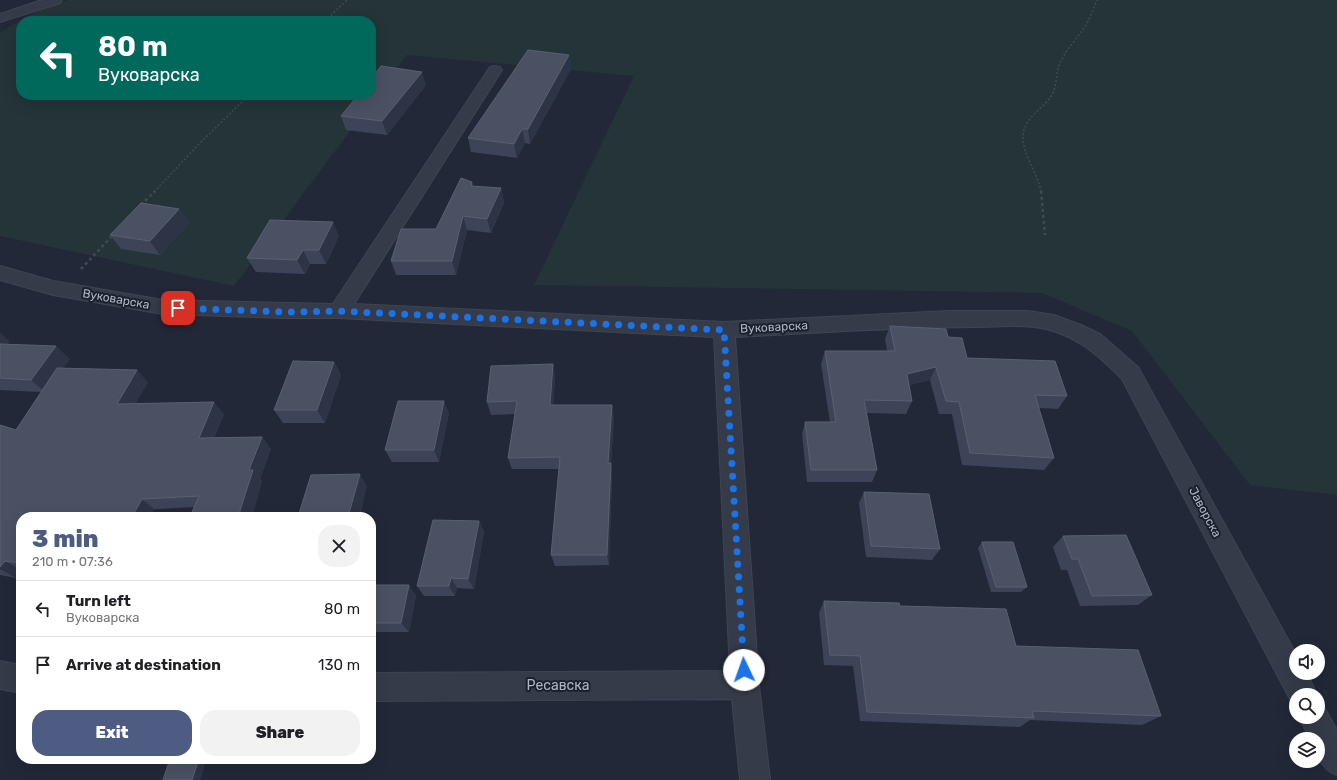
<!DOCTYPE html>
<meta charset="utf-8">
<style>
body{margin:0;font-family:Rubik,sans-serif;background:#f2f2f2;color:#202124;height:100vh;display:flex;flex-direction:column;font-size:15px;white-space:nowrap}
*{box-sizing:border-box;margin:0}
p{font-size:13px;color:#757577}
.icon{flex:none;width:22px;height:22px;fill:none;stroke:currentColor;stroke-width:2;stroke-linecap:round;stroke-linejoin:round}
.map{position:relative;flex:1;overflow:hidden}
.details{position:absolute;left:16px;top:512px;width:360px;height:252px;display:flex;flex-direction:column;background:#fff;border-radius:16px;box-shadow:0 4px 16px #0002}
.details>*{flex:none}
.top-card{position:absolute;left:16px;top:16px;width:360px;height:84px;border-radius:16px;box-shadow:0 4px 16px #0002;background:#00695c;color:#fff;overflow:hidden}
.tools{position:absolute;left:1289px;top:644px;display:grid;gap:8px}
.tools a{display:grid;place-items:center;width:36px;height:36px;border-radius:50%;background:#fff;box-shadow:0 4px 16px #0002;font-size:20px}
.pin{position:absolute;display:grid;place-items:center;width:34px;height:34px;color:#fff;margin:-17px;border-radius:8px;box-shadow:0 2px 6px #0006}
.me{position:absolute;width:44px;margin:-22px;rotate:357deg;stroke-linejoin:round;filter:drop-shadow(0 0 3px #0008)}
.turn{display:flex;align-items:center;gap:14px;height:84px;padding:0 16px;font-size:18px}
.turn .icon{width:52px;height:52px;stroke-width:2.5}
.turn b{display:block;font-size:28px;line-height:34px}
.round{display:grid;place-items:center;flex:none;width:42px;height:42px;border-radius:16px;background:#f2f2f2}
.summary{display:flex;align-items:center;justify-content:space-between;height:68px;padding:0 16px}
h1{font-size:24px;font-weight:800;line-height:30px;color:#4e5b82}
.action{display:flex;gap:8px;margin-top:auto;padding:8px 16px}
.action a{flex:1;height:46px;border-radius:16px;background:#4e5b82;color:#fff;font-size:16px;font-weight:800;line-height:46px;text-align:center}
.action a+a{background:#f2f2f2;color:#202124}
ul{padding:0;list-style:none}
li{display:flex;align-items:center;gap:12px;height:56px;padding:0 16px;border-top:1px solid #e0e0e0}
li div{flex:1}
li b{display:block;font-size:15px}
li em{font-style:normal}
.map>svg:first-child{display:block}
</style>
<div class="map">
<svg width="1337" height="780" viewBox="0 0 1337 780">
<rect width="100%" height="100%" fill="#222838"/>
<path fill="#243439" fill-rule="evenodd" d="M69 0H1337V495L1250 485 1132 331 1042 293 534 285 634 76 407 55 234 286 0 236V33C21 19 44 7 69 0ZM21 21H371V95H21Z"/>
<g fill="none" stroke-linecap="round" stroke-linejoin="round">
<defs>
<g id="minor">
<path d="M42 0H62L60 3 0 22V14Z"/>
<path d="M495 66 500 67 502 70 354 304 724 322 949 311H1028L1054 315 1081 325 1100 334 1138 367 1296 654V673H1307L1317 695H1296V707L1293 705 1122 379C1102 359 1081 339 1053 331 1029 323 1000 327 975 327 895 327 815 333 735 337L759 685 770 780H740L732 699 371 701V673L730 671 714 337 339 318H285L163 314 53 295 0 280V266L53 281 163 300 333 304 488 70 490 67Z"/>
<path d="M0 661 21 665V693L0 689Z"/>
<path d="M1318 704 1324 707 1337 730V775C1319 768 1318 757 1318 739H1310L1299 717H1318Z"/>
</g>
</defs>
<use href="#minor" stroke="#3f4452" stroke-width="2"/>
<g stroke="#3c4d52" stroke-width="1.5" stroke-dasharray="2 2" stroke-linecap="butt">
<path d="M325 21 347 0"/>
<path d="M154 192 198 145 249 95"/>
<path d="M1041 192C1038 173 1023 156 1023 137 1023 119 1041 110 1050 98 1058 87 1055 74 1060 63 1066 49 1078 38 1086 25 1091 17 1093 8 1097 0"/>
</g>
<g stroke="#3c4d52" stroke-width="2.5" stroke-dasharray="3 3" stroke-linecap="butt">
<path d="M1041 191 1045 235"/>
<path d="M141 205 155 191"/>
<path d="M81 269 113 235"/>
</g>
<use href="#minor" fill="#353b49" fill-rule="evenodd"/>
</g>
<g fill="#3d4457">
<path d="M571 69 530 144 525 143 517 158 471 152 468 138Z"/>
<path d="M426 85 387 135 346 130 341 116Z"/>
<path d="M472 182 473 186 501 188 504 203 491 233 467 230 456 275H396L391 261 436 229Z"/>
<path d="M179 209 189 223 160 255 121 249 110 235Z"/>
<path d="M339 236 326 264H310L305 274 256 272 247 258Z"/>
<path d="M890 326 948 337 967 358 1067 396 1058 409 1039 408 1054 458 1044 470 962 465 952 414H939L930 380 909 385 912 401 906 414 867 413 877 470 872 482H807L802 434 805 422H830L821 364 825 351H887L885 339Z"/>
<path d="M0 333 9 341 7 344 70 359 63 368 148 382 135 404 224 414 214 438 262 437 271 449 260 479 262 481 252 517H190L194 507 21 517V571L16 578 0 575V425L16 430 41 392 0 390Z"/>
<path d="M334 362 341 375 325 423H283L274 410Z"/>
<path d="M553 364 555 377 553 405H612L614 418 611 463 612 475 609 565 555 566 551 555 559 469H512L508 458 515 414 491 415 487 402Z"/>
<path d="M449 413 439 462H392L385 450Z"/>
<path d="M864 492 940 549 932 560 866 557 859 503Z"/>
<path d="M479 521 484 532 474 589 457 588 455 596H424L417 586Z"/>
<path d="M1063 536 1152 595 1138 605 1080 606 1067 570H1061L1053 547Z"/>
<path d="M982 542 1027 587 1021 592H991L978 548Z"/>
<path d="M371 585 416 595 409 632H371Z"/>
<path d="M824 601 900 606 1016 646 1161 716 1142 725 1030 720 1020 727 860 721 853 666 824 665 819 613Z"/>
</g>
<g fill="#2d3446">
<path d="M569 55 571 69 530 144 528 129Z"/>
<path d="M422 72 426 85 387 135 382 121Z"/>
<path d="M522 129 525 143 517 158 514 144Z"/>
<path d="M501 188 504 203 491 233 487 219Z"/>
<path d="M179 209 189 223 160 255 150 241Z"/>
<path d="M463 216 467 230 456 275 452 261Z"/>
<path d="M333 222 339 236 326 264 319 250Z"/>
<path d="M303 250 310 264 305 274 297 260Z"/>
<path d="M0 333 9 341 0 352Z"/>
<path d="M56 346 70 359 46 393 31 380Z"/>
<path d="M334 362 341 375 325 423 317 410Z"/>
<path d="M553 364 555 377 552 417 550 405Z"/>
<path d="M936 367 930 380 901 387 907 374Z"/>
<path d="M137 370 148 382 129 416 117 404Z"/>
<path d="M444 401 449 413 439 462 434 450Z"/>
<path d="M214 402 224 414 209 449 199 438Z"/>
<path d="M612 405 614 418 610 475 608 463Z"/>
<path d="M262 437 271 449 260 479 262 481 252 517H238L249 470Z"/>
<path d="M611 463 612 475 609 565 607 555Z"/>
<path d="M360 474 367 486 360 517H348Z"/>
<path d="M142 499 154 509 150 517H132Z"/>
<path d="M479 521 484 532 474 589 468 579Z"/>
<path d="M5 561 21 570 16 578 0 569V567Z"/>
<path d="M451 578 457 588 455 596 449 586Z"/>
<path d="M409 585 416 595 409 632 401 623Z"/>
<path d="M199 759H207L200 780H192Z"/>
</g>
<g fill="#495163" stroke="#596072">
<path d="M528 50 569 55 528 129H522L514 144 468 138Z"/>
<path d="M381 66 422 72 382 121 341 116 358 95H371V79Z"/>
<path d="M461 178 472 182 471 186 501 188 487 219 463 216 452 261H391L401 229H436Z"/>
<path d="M141 203 179 209 150 241 110 235Z"/>
<path d="M270 220 333 222 319 250H303L297 260 247 258Z"/>
<path d="M890 326 946 329 948 337 962 338 967 358 1055 361 1067 396 1035 395 1054 458 970 453 959 402 946 401 936 367 907 374 912 401 864 400 877 470H811L805 422H836L825 351H895Z"/>
<path d="M0 344 56 346 31 380 0 378Z"/>
<path d="M293 361 334 362 317 410H274Z"/>
<path d="M553 364 550 405H612L608 463H611L607 555H551L560 457 508 458 517 401 487 402 491 366Z"/>
<path d="M57 368 137 370 117 404 214 402 199 438 262 437 249 470H253L238 517H190L199 496 142 499 132 517H21V563L5 561 0 567V425L16 430Z"/>
<path d="M398 401H444L434 450H385Z"/>
<path d="M360 474 348 517H298L311 475Z"/>
<path d="M864 492 929 494 940 549 871 546Z"/>
<path d="M433 520 479 521 468 579 451 578 449 586H417Z"/>
<path d="M1126 535 1152 595 1092 596 1078 559H1072L1063 536Z"/>
<path d="M982 542H1013L1027 587H996Z"/>
<path d="M371 585H409L401 623H371Z"/>
<path d="M824 601 899 603 900 606 1006 609 1016 646 1138 650 1161 716 1032 711 1034 718 867 712 860 656 830 655Z"/>
<path d="M170 759H199L192 780H163Z"/>
</g>
<g fill="none" stroke-linecap="round" stroke-linejoin="round">
<path stroke="#1a73e8" stroke-width="7" stroke-dasharray="0 12.6" d="M178 308 285 312 339 311 724 330 744 670"/>
</g>
<g text-anchor="middle" stroke-width="4" stroke-linejoin="round" paint-order="stroke">
<g font-size="12" fill="#b0b5c5" stroke="#1b202d">
<text transform="translate(116 299) rotate(10)" y="4">Вуковарска</text>
<text transform="translate(774 327) rotate(-3)" y="4">Вуковарска</text>
<text transform="translate(1205 512) rotate(62)" y="4">Јаворска</text>
</g>
<g font-size="14" fill="#b0b5c5" stroke="#1b202d">
<text x="558" y="690">Ресавска</text>
</g>
</g>
</svg>
<div class="tools">
<a><svg class="icon" aria-label="sound" viewBox="0 0 24 24"><path d="M4 9h4l5-4v14l-5-4H4zM17 9q2 3 0 6"/></svg></a>
<a><svg class="icon" aria-label="search" viewBox="0 0 24 24"><circle cx="10" cy="10" r="6"/><path d="M15 15l6 6"/></svg></a>
<a><svg class="icon" aria-label="layers" viewBox="0 0 24 24"><path d="M12 4l9 5-9 5-9-5zM3 14l9 5 9-5"/></svg></a>
</div>
<div class="pin" style="left:178px;top:308px;background:#d93025"><svg class="icon" aria-label="arrive" viewBox="0 0 24 24"><path d="M6 21V4h12l-3 4 3 4H6"/></svg></div>
<svg class="me" style="left:744px;top:670px" viewBox="-20 -20 40 40"><circle r="19" fill="#fff"/><path d="M0-13L10 11 0 6-10 11z" fill="#1a73e8"/></svg>
<div class="top-card">
<div class="turn"><svg class="icon" aria-label="left" viewBox="0 0 24 24"><path d="M17 20v-9H6M10 6l-5 5 5 5"/></svg><div><b>80 m</b>Вуковарска</div></div>
</div>
<section class="details">
<div class="summary"><div><h1>3 min</h1><p>210 m · 07:36</p></div><a class="round"><svg class="icon" aria-label="close" viewBox="0 0 24 24"><path d="M6 6l12 12M18 6L6 18"/></svg></a></div>
<ul>
<li><svg class="icon" aria-label="left" viewBox="0 0 24 24"><path d="M17 20v-9H6M10 6l-5 5 5 5"/></svg><div><b>Turn left</b><p>Вуковарска</p></div><em>80 m</em></li>
<li><svg class="icon" aria-label="arrive" viewBox="0 0 24 24"><path d="M6 21V4h12l-3 4 3 4H6"/></svg><div><b>Arrive at destination</b></div><em>130 m</em></li>
</ul>
<div class="action"><a>Exit</a><a>Share</a></div>
</section>
</div>
